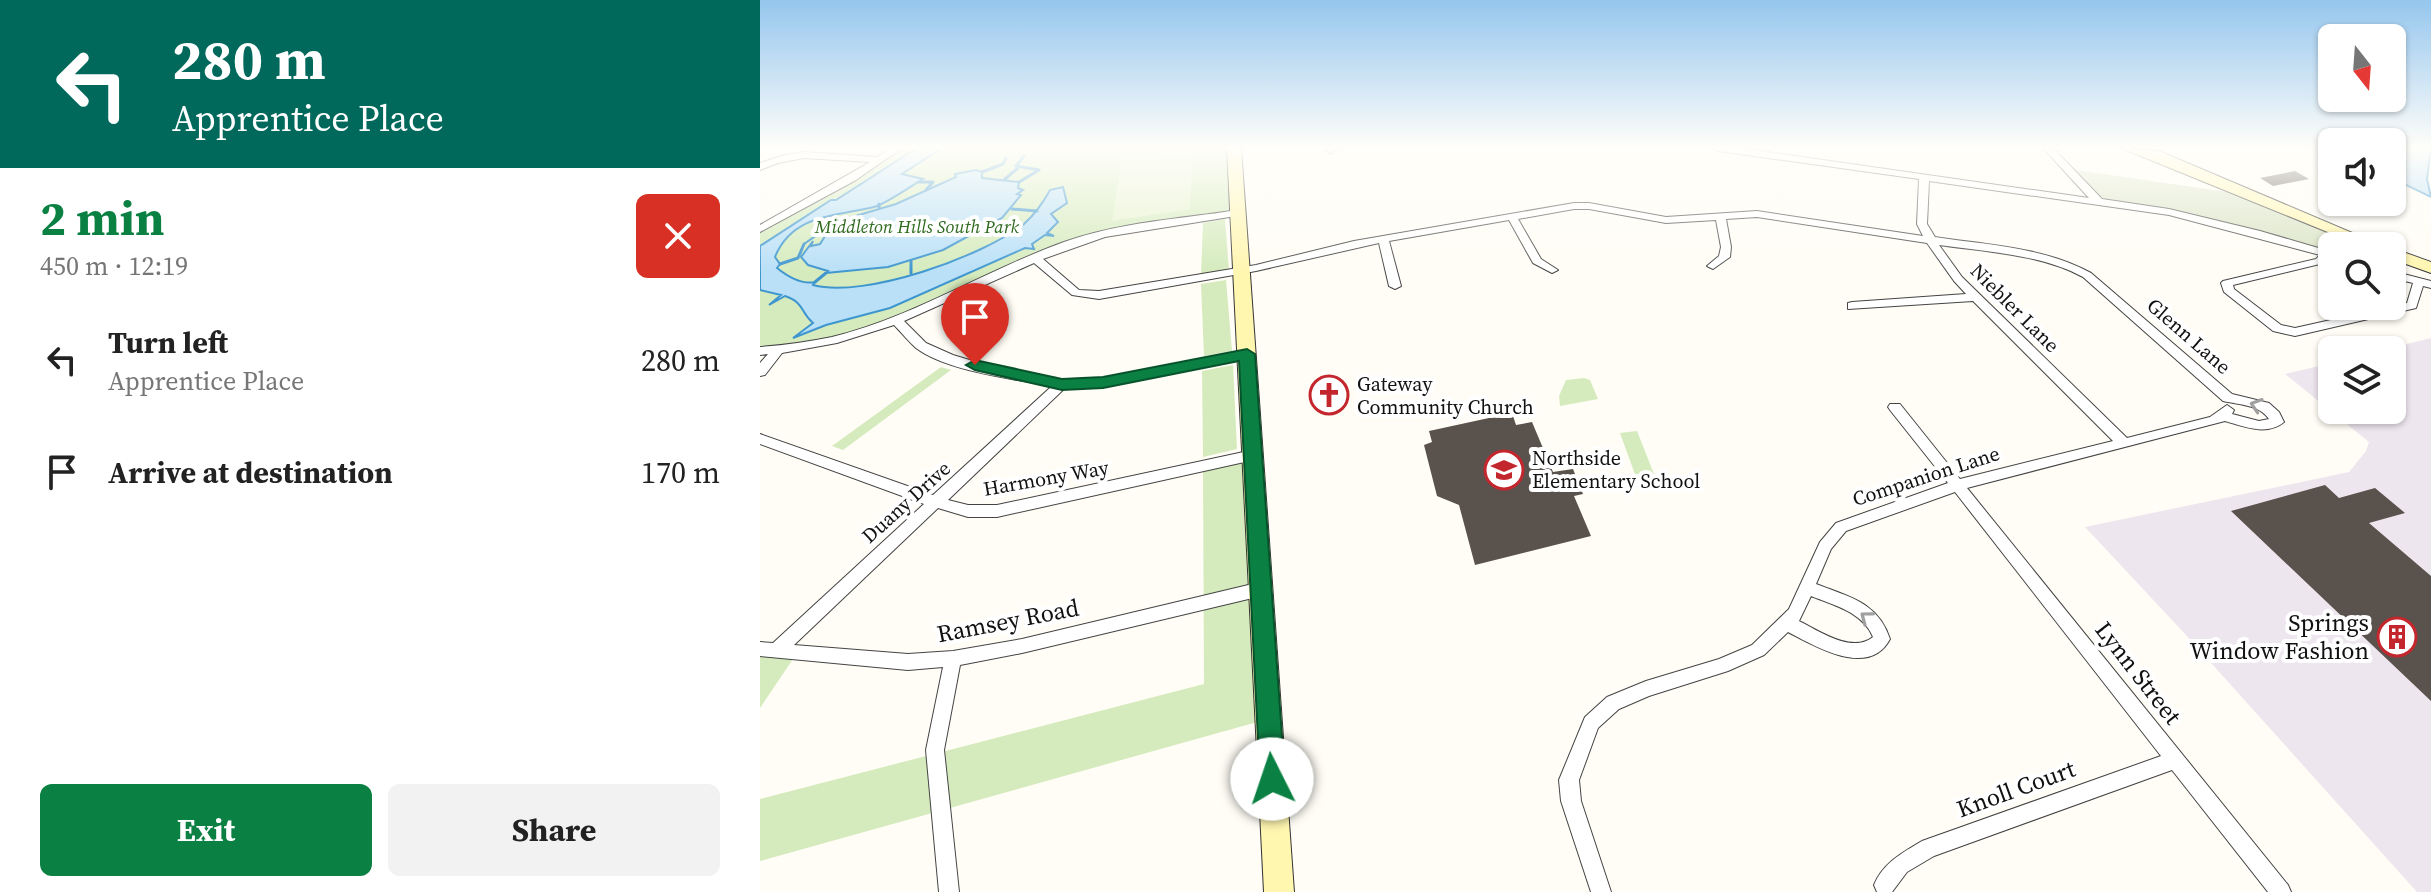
<!DOCTYPE html>
<meta charset="utf-8">
<style>
body{margin:0;font-family:"Source Serif 4",serif;background:#f2f2f2;color:#222;height:100vh;display:flex;flex-direction:column;font-size:30px;white-space:nowrap}
*{box-sizing:border-box;margin:0}
p{font-size:26px;color:#767676}
.icon{flex:none;width:44px;height:44px;fill:none;stroke:currentColor;stroke-width:2;stroke-linecap:round;stroke-linejoin:round}
.map{position:relative;flex:1;overflow:hidden}
.side{display:flex;flex-direction:column;background:#fff;width:760px}
.side>*{flex:none}
.guide{background:#00695c;color:#fff;overflow:hidden}
.needle{width:52px;rotate:163deg}
.fabs{position:absolute;left:1558px;top:24px;display:grid;gap:16px}
.fabs a{display:grid;place-items:center;width:88px;height:88px;border-radius:12px;background:#fff;box-shadow:0 2px 6px #0004;font-size:40px}
.pin{position:absolute;display:grid;place-items:center;width:68px;height:68px;color:#fff;margin:-82px -34px;border-radius:50% 50% 50% 0;rotate:-45deg;box-shadow:0 0 8px #0007}
.pin .icon{rotate:45deg}
.me{position:absolute;width:88px;margin:-44px;rotate:356deg;stroke-linejoin:round;filter:drop-shadow(0 0 6px #0008)}
.turn{display:flex;align-items:center;gap:28px;height:168px;padding:0 40px;font-size:36px}
.turn .icon{width:104px;height:104px;stroke-width:2.5}
.turn b{display:block;font-size:56px;line-height:68px}
.round{display:grid;place-items:center;flex:none;width:84px;height:84px;border-radius:12px;background:#f2f2f2}
.overview{display:flex;align-items:center;justify-content:space-between;height:136px;padding:0 40px}
h1{font-size:48px;font-weight:700;line-height:60px;color:#0b8043}
.cta{display:flex;gap:16px;margin-top:auto;padding:16px 40px}
.cta a{flex:1;height:92px;border-radius:12px;background:#0b8043;color:#fff;font-size:32px;font-weight:700;line-height:92px;text-align:center}
.cta a+a{background:#f2f2f2;color:#222}
ul{padding:0;list-style:none}
li{display:flex;align-items:center;gap:24px;height:112px;padding:0 40px}
li div{flex:1}
li b{display:block;font-size:30px}
li em{font-style:normal}
main{display:flex;flex:1;min-height:0}
.map>svg:first-child{display:block}
</style>
<main>
<section class="side">
<div class="guide">
<div class="turn"><svg class="icon" aria-label="left" viewBox="0 0 24 24"><path d="M17 20v-9H6M10 6l-5 5 5 5"/></svg><div><b>280 m</b>Apprentice Place</div></div>
</div>
<div class="overview"><div><h1>2 min</h1><p>450 m · 12:19</p></div><a class="round" style="background:#d93025;color:#fff"><svg class="icon" aria-label="close" viewBox="0 0 24 24"><path d="M6 6l12 12M18 6L6 18"/></svg></a></div>
<ul>
<li><svg class="icon" aria-label="left" viewBox="0 0 24 24"><path d="M17 20v-9H6M10 6l-5 5 5 5"/></svg><div><b>Turn left</b><p>Apprentice Place</p></div><em>280 m</em></li>
<li><svg class="icon" aria-label="arrive" viewBox="0 0 24 24"><path d="M6 21V4h12l-3 4 3 4H6"/></svg><div><b>Arrive at destination</b></div><em>170 m</em></li>
</ul>
<div class="cta"><a>Exit</a><a>Share</a></div>
</section>
<div class="map">
<svg width="1671" height="892" viewBox="0 0 1671 892">
<rect width="100%" height="100%" fill="#fffdf5"/>
<path fill="#eee6ef" d="M1671 338V892H1657L1425 634 1325 527 1589 472 1606 451 1609 442 1525 374 1572 363V410H1632V350H1623Z"/>
<g fill="#d5ebbd">
<path d="M137 148H474L478 213 349 234 307 244 136 320 49 345 0 351V229Z"/>
<path d="M465 219 469 270 441 275 443 223Z"/>
<path d="M466 280 472 351 444 356 441 284Z"/>
<path d="M473 365 477 449 443 457 442 371Z"/>
<path d="M181 367 191 370 83 450 72 446Z"/>
<path d="M824 378 830 380 838 399 800 406 799 396 806 380Z"/>
<path d="M877 431 894 474 876 477 860 433Z"/>
<path d="M493 455 508 719 0 861V799L444 684 443 467Z"/>
<path d="M0 649 37 653 0 708Z"/>
</g>
<path fill="#d9e3c4" d="M1309 169 1467 192 1603 246H1572V255L1451 222 1338 201Z"/>
<path fill="#e6f2cf" d="M433 148 430 209 352 221 362 157Z"/>
<g fill="#b9e0f7" stroke="#3f96cf" stroke-width="2">
<path d="M157 148H182L142 174 163 179C153 185 124 205 114 207 76 216 32 214 15 257L20 264 17 268C27 276 41 285 55 282L53 285C105 299 223 256 264 224 275 214 283 203 290 190L303 187 307 203 291 214 298 222 287 233 294 236 285 235 272 244 274 249 265 248 130 308 66 325 33 338 53 323C40 312 45 303 25 296L9 305 21 295 0 290V246L71 200H76Z"/>
<path d="M1632 148H1671L1667 179 1671 197 1632 178Z"/>
<path d="M216 170 222 172V178L259 182 258 188 263 190 257 194 261 195 242 218 183 250 128 267 66 273 68 271 48 265 41 257 53 241 51 246 60 244 67 233H60L44 244 75 222 136 204 196 177 195 174Z"/>
</g>
<g fill="none" stroke-linecap="round" stroke-linejoin="round">
<g stroke="#3f96cf" stroke-width="3">
<path d="M222 172 243 164 246 158"/>
<path d="M245 179 258 168"/>
<path d="M159 182H173L166 190"/>
<path d="M259 182 279 170 256 166 264 156"/>
<path d="M119 204V208"/>
<path d="M252 209 277 211"/>
<path d="M227 227 249 232"/>
<path d="M151 261V273"/>
<path d="M20 264 38 258 44 244"/>
<path d="M55 282 66 273"/>
</g>
</g>
<g fill="#5a524d">
<path d="M1535 171 1549 179 1513 186 1500 178Z"/>
<path d="M752 413 756 425 772 422 793 472 813 469 823 494 814 496 831 536 715 565 699 505 677 496 664 445 672 442 669 431Z"/>
<path d="M1565 485 1579 498 1615 488 1645 513 1609 523 1671 576V701L1471 511Z"/>
</g>
<g fill="none" stroke-linecap="round" stroke-linejoin="round">
<defs>
<g id="street">
<path d="M131 148H142L96 180 0 232V225L110 162 44 158 18 163 0 170V163L25 155 44 152 117 157Z"/>
<path d="M568 148H578L571 154 566 151Z"/>
<path d="M953 148H979L1329 198 1283 148H1293L1342 199 1409 209 1500 231 1572 252V258H1570L1564 263 1473 285 1474 289 1521 325 1535 328 1647 303 1653 283 1632 278V271L1671 281V288L1663 286 1656 308 1535 336 1513 331 1464 292 1461 283 1463 281 1556 259 1560 255 1409 215 1169 181 1167 224 1175 237C1227 245 1284 247 1331 273L1472 394 1509 403 1519 412 1524 422C1507 436 1485 427 1465 421L1207 488 1528 885 1531 892H1508L1412 770 1174 856 1147 872 1132 892H1117L1114 885C1123 863 1142 853 1162 841L1401 756 1195 492 1086 531 1071 549 1056 584C1089 597 1118 602 1130 639 1109 679 1055 646 1028 632L1004 655 968 671 889 696 859 709 838 728 819 780 821 801 851 892H831L801 801 799 780 825 717 847 697 886 681 959 659 992 645 1029 609 1060 542 1076 523 1188 483 1130 410 1128 407 1130 404H1140L1200 479 1353 441 1213 301 1088 309V303L1092 302 1206 294 1194 281 1167 243 997 217 966 219 971 247 970 257 953 269 947 266 959 256 961 247 956 220 906 223 829 209H814L758 219 781 259 798 270 792 273 773 263 749 220 629 241 641 286 635 289 629 286 619 243 496 271 339 299 312 295 274 263 144 321 166 343 193 355 226 365 302 380 343 378 487 350 493 354 487 358 343 386 305 388 188 500 208 505H237L493 450 500 455 498 459 237 517H208L178 508 34 645 148 654 193 651 262 639 501 582 507 584 509 589 507 594 501 596 262 653 200 665 184 750 199 892H179L166 750 183 667 148 670 0 656V642L13 643 164 504 0 444V434L173 495 292 386C254 379 186 371 156 348 148 341 141 332 134 325L77 343 22 353 5 375 0 376V363L8 354 0 355V347C25 345 48 342 72 337 154 317 226 270 304 242 360 222 420 219 478 210L482 211V215L345 237 283 259 319 290 339 291 496 265 594 241 814 203H829L906 217 997 211 1163 236 1157 224 1159 179 958 151ZM1179 245C1227 252 1280 254 1323 277L1463 401C1480 405 1498 404 1509 419L1499 421 1472 414 1474 410 1467 405 1450 417 1367 438 1202 277ZM1051 596C1073 605 1103 612 1113 637 1092 654 1059 631 1039 621Z"/>
</g>
<g id="secondary">
<path d="M467 148H481L534 892H504Z"/>
<path d="M1361 148 1399 151 1623 246H1602Z"/>
<path d="M1632 248 1671 262V273L1632 259Z"/>
</g>
</defs>
<use href="#street" stroke="#444" stroke-width="2"/>
<use href="#secondary" stroke="#333" stroke-width="2"/>
<use href="#street" fill="#fff" fill-rule="evenodd"/>
<use href="#secondary" fill="#fff6b0" fill-rule="evenodd"/>
</g>
<defs><path id="oneway-chevron" d="M-2-3.5L2.5 0L-2 3.5" fill="none" stroke-width="1.6" stroke-linecap="round" stroke-linejoin="round" transform="scale(2)"/></defs>
<g stroke="#a0a0a0">
<use href="#oneway-chevron" transform="translate(1496 405) rotate(-162)"/>
<use href="#oneway-chevron" transform="translate(1106 617) rotate(-143)"/>
</g>
<linearGradient id="sky" x2="0" y2="1"><stop stop-color="#95c6ee"/><stop offset="0.54" stop-color="#fffefa"/><stop offset="1" stop-color="#fffefa" stop-opacity="0"/></linearGradient>
<rect width="1671" height="273" fill="url(#sky)"/>
<path fill="#0b8043" stroke="#07532c" stroke-width="2" d="M487 349 495 354 525 779 521 788 512 791 503 788 500 779 479 361 343 388 302 390 215 370 206 365 215 360 302 379 343 377Z"/>
<defs>
<symbol id="church-ring" viewBox="-11 -11 22 22"><circle r="9.5" fill="#fff" stroke="#c4262e" stroke-width="1.5"/><path d="M-1.2-6h2.4v3.5h3.3v2.4h-3.3V6h-2.4V-.1h-3.3v-2.4h3.3Z" fill="#c4262e"/></symbol>
<symbol id="school-ring" viewBox="-11 -11 22 22"><circle r="9.5" fill="#fff" stroke="#c4262e" stroke-width="1.5"/><path d="M0-5L7-2L0 1L-7-2ZM-4 1L0 2.5L4 1V4Q0 6-4 4Z" fill="#c4262e"/></symbol>
<symbol id="building-ring" viewBox="-11 -11 22 22"><circle r="9.5" fill="#fff" stroke="#c4262e" stroke-width="1.5"/><path d="M-4-6H4V6H1V3H-1V6H-4ZM-2.5-4.3h1.7v1.8h-1.7ZM.8-4.3h1.7v1.8H.8ZM-2.5-1h1.7V.8h-1.7ZM.8-1h1.7V.8H.8Z" fill="#c4262e"/></symbol>
</defs>
<g fill-rule="evenodd">
<use href="#church-ring" x="547" y="373" width="44" height="44"/>
<use href="#school-ring" x="722" y="448" width="44" height="44"/>
<use href="#building-ring" x="1615" y="615" width="44" height="44"/>
</g>
<g text-anchor="middle" stroke-width="8" stroke-linejoin="round" paint-order="stroke">
<g font-size="18" font-style="italic" fill="#2f6b1f" stroke="#fff">
<text x="157" y="233">Middleton Hills South Park</text>
</g>
<g font-size="20" fill="#111" stroke="#fff">
<text transform="translate(1255 308) rotate(45)" y="7">Niebler Lane</text>
<text transform="translate(1429 336) rotate(41)" y="7">Glenn Lane</text>
<text transform="translate(1166 476) rotate(-18)" y="7">Companion Lane</text>
<text transform="translate(286 478) rotate(-10)" y="7">Harmony Way</text>
<text transform="translate(146 502) rotate(-42)" y="7">Duany Drive</text>
</g>
<g font-size="20" fill="#111" stroke="#fff" text-anchor="start">
<text x="597" y="391">Gateway<tspan x="597" dy="23">Community Church</tspan></text>
<text x="772" y="465">Northside<tspan x="772" dy="23">Elementary School</tspan></text>
</g>
<g font-size="24" fill="#111" stroke="#fff">
<text transform="translate(248 621) rotate(-11)" y="8">Ramsey Road</text>
<text transform="translate(1378 673) rotate(52)" y="8">Lynn Street</text>
<text transform="translate(1256 789) rotate(-20)" y="8">Knoll Court</text>
</g>
<g font-size="24" fill="#111" stroke="#fff" text-anchor="end">
<text x="1609" y="631">Springs<tspan x="1609" dy="28">Window Fashion</tspan></text>
</g>
</g>
</svg>
<div class="fabs">
<a><svg class="needle" viewBox="-14 -14 28 28"><path d="M0-13l5 13h-10z" fill="#e53935"/><path d="M0 13l5-13h-10z" fill="#767676"/></svg></a>
<a><svg class="icon" aria-label="sound" viewBox="0 0 24 24"><path d="M4 9h4l5-4v14l-5-4H4zM17 9q2 3 0 6"/></svg></a>
<a><svg class="icon" aria-label="search" viewBox="0 0 24 24"><circle cx="10" cy="10" r="6"/><path d="M15 15l6 6"/></svg></a>
<a><svg class="icon" aria-label="layers" viewBox="0 0 24 24"><path d="M12 4l9 5-9 5-9-5zM3 14l9 5 9-5"/></svg></a>
</div>
<div class="pin" style="left:215px;top:365px;background:#d93025"><svg class="icon" aria-label="arrive" viewBox="0 0 24 24"><path d="M6 21V4h12l-3 4 3 4H6"/></svg></div>
<svg class="me" style="left:512px;top:779px" viewBox="-20 -20 40 40"><circle r="19" fill="#fff"/><path d="M0-13L10 11 0 6-10 11z" fill="#0b8043"/></svg>
</div>
</main>
